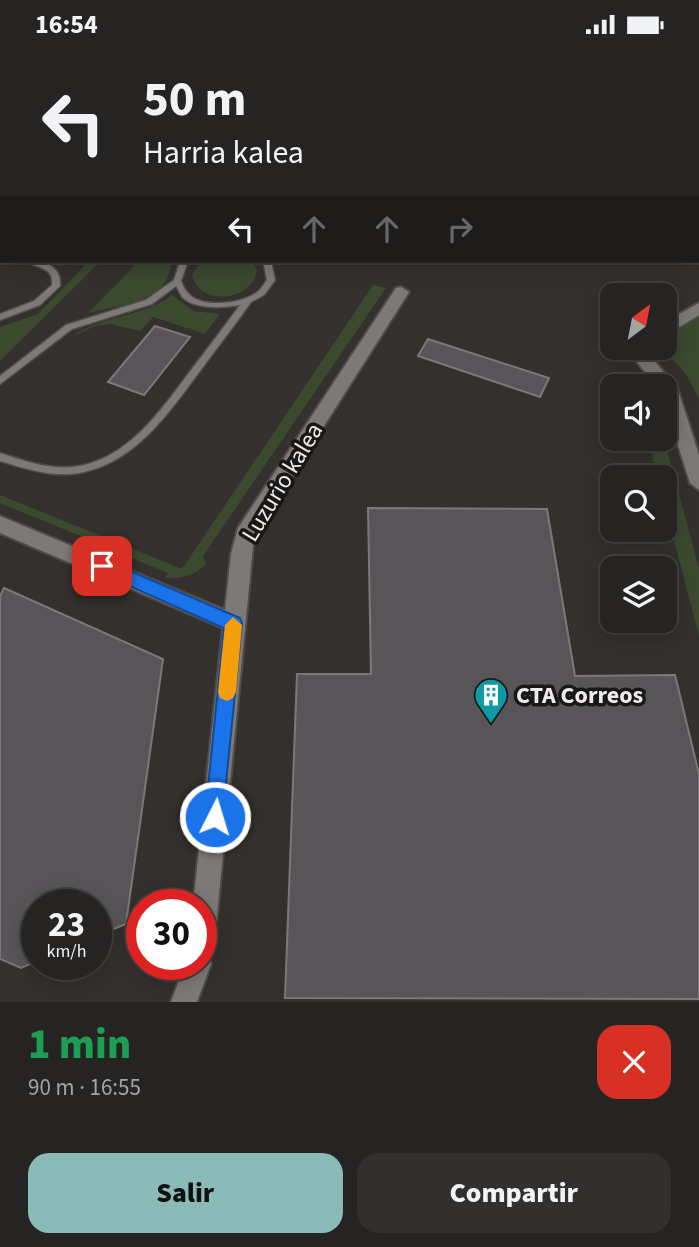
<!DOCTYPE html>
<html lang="es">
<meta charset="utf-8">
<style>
body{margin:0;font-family:"Source Sans 3",sans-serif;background:#32302f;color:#f1f3f6;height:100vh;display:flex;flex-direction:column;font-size:26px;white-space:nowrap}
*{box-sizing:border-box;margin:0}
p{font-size:23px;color:#a4a4a5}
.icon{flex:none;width:38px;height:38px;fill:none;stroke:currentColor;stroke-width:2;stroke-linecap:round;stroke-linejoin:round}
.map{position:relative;height:953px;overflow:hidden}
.panel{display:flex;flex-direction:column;background:#262422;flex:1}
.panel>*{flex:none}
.hud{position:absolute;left:0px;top:0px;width:700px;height:214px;box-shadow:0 4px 18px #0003,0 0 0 2px #424140;background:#262422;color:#f1f3f6;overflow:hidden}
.needle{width:46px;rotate:32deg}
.tools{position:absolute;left:600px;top:234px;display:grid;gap:14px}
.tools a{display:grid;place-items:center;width:77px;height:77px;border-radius:14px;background:#262422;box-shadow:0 4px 18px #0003,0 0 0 2px #424140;font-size:35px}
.speed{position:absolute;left:21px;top:840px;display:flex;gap:14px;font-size:35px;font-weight:700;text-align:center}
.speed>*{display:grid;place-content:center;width:91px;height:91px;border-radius:50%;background:#262422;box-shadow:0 4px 18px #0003,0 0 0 2px #424140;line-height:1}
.speed small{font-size:18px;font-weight:400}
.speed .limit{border:10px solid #d22;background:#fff;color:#111}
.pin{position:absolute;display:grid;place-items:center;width:60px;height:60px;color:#fff;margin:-30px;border-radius:14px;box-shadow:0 4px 10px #0006}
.me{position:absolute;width:77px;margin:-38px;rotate:5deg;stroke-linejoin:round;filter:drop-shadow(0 0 5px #0008)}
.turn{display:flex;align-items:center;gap:24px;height:147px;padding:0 28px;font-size:32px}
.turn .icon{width:91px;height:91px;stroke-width:2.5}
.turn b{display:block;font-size:49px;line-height:60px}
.lanes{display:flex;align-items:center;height:66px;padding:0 28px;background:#0003;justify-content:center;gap:35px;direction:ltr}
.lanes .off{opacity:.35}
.round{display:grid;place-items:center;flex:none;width:74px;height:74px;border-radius:21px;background:#32302f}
.headline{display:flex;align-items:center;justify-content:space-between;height:119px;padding:0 28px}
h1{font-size:42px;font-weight:800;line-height:52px;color:#1e9e55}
.cta{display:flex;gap:14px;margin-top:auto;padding:14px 28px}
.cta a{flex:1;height:80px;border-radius:21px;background:#8bbbb9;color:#111;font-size:28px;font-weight:800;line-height:80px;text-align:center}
.cta a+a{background:#32302f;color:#f1f3f6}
.status{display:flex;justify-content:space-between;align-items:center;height:49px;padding:0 35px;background:#262422;direction:ltr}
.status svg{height:19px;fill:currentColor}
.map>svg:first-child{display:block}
</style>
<div class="status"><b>16:54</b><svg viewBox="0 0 49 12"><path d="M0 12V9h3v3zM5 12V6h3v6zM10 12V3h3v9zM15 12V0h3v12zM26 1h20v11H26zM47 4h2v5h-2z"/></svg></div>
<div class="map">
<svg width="699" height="953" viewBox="0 0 699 953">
<rect width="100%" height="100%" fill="#33302d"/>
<g fill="#3b492f">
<path d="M169 0H479L489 2H177Z"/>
<path d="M89 212H101L0 312V278L38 265Z"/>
<path d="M139 212H171C170 254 120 256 88 264Z"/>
<path d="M203 212H251L257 221C253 253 198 258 192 225Z"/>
<path d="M373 236 386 239 203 507 206 515C193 527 182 530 165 529L168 524 105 498 101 504 86 498 90 491 0 454V446L182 520Z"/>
<path d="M172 246 194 262 220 265 205 285 153 268 140 282 110 275 95 277 72 288C103 265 142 269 172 246Z"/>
<path d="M699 263V349L685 324 662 299H665V286Z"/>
<path d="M648 390H664L699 519V587L665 457V429H658Z"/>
</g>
<g fill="#585558" stroke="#7b787b" stroke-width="2">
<path d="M155 277 190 288 144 346 108 333Z"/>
<path d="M428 290 549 329 540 348 418 307Z"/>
<path d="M368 459 547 460 575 627 675 626 699 725V950L285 949 297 625H371Z"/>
<path d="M4 539 163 610 126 875 96 887V856H37V912L21 919 0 910V547Z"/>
</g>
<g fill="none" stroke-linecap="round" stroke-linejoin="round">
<defs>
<g id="lane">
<rect x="0" y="200" width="2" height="5"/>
<path d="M26 212C44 211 62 217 60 237L40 256 0 271V265L34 252 52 236C54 218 38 220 26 212Z"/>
<path d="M180 212H188L181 232C183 236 184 240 187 243 200 260 240 255 256 244 261 241 264 235 267 231L263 212H271L275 231 264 246 251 253C236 275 219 296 203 318 172 359 139 411 84 423 56 430 27 420 0 412V404C27 413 56 423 84 416 132 405 164 357 191 321 208 299 224 278 240 256 224 259 195 261 182 248 182 248 177 238 176 237L152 255 72 280 0 335V327L66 276 146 251 174 231Z"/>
</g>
<g id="street">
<path d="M144 0H161L163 2H145Z"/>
<rect x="698" y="55" width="1" height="8"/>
<rect x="698" y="130" width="1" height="8"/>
<path d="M401 238 409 243 254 487 214 897 208 907 211 915 197 953H171L185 915H201V856H193L223 579 0 484V467L225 561 231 505 238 479 396 239Z"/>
<path d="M699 254V266L665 287V273Z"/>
<path d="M633 300H645L678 341 699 406V441L690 434 665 355V338H657L633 308 631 304Z"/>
</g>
</defs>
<use href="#lane" stroke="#4e4b49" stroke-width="3"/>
<use href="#street" stroke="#4e4b49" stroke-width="4"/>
<use href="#lane" fill="#7c7976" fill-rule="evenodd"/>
<use href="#street" fill="#7c7976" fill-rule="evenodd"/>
<defs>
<g id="rail">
<path d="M61 0 68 2"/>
<path d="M81 0 88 2"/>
</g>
</defs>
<use href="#rail" stroke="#94918f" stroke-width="5"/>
<use href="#rail" stroke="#191817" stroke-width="3.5" stroke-dasharray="11" stroke-linecap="butt"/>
</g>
<path fill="#1a73e8" stroke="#114b97" stroke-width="2" d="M102 510 240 569 242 574 222 775 215 778 208 775 205 768 224 579 96 522 94 517Z"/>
<path fill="#f59e0b" d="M233 568 242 576 236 643 233 649 227 652 220 649 218 643 225 576Z"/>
<defs>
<symbol id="building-pin" viewBox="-11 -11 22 30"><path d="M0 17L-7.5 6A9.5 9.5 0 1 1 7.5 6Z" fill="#0f9aa8" stroke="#191817"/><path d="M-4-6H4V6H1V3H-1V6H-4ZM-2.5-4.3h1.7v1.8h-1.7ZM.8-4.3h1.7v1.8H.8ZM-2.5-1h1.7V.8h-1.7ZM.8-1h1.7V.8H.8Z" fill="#fff"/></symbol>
</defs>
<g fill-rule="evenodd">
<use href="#building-pin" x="472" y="627" width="38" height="52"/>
</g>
<g text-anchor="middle" stroke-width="7" stroke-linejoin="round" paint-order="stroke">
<g font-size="24" fill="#eeeceb" stroke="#191817">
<text transform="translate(282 433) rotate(-59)" y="8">Luzurio kalea</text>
</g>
<g font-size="24" font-weight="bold" fill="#eeeceb" stroke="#191817" text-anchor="start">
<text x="516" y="654">CTA Correos</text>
</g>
</g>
</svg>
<div class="tools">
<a><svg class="needle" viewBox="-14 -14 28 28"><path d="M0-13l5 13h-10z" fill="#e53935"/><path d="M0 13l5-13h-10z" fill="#a4a4a5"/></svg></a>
<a><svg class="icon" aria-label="sound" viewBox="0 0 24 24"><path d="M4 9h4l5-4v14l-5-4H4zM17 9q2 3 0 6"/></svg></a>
<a><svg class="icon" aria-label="search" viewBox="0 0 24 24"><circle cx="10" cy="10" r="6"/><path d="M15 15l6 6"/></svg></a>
<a><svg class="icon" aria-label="layers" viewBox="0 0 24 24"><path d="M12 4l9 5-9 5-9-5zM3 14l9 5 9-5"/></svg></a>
</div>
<div class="speed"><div>23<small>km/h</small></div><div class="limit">30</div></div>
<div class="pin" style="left:102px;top:517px;background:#d93025"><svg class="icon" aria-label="arrive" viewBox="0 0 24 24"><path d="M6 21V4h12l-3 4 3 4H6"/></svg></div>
<svg class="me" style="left:215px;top:768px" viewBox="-20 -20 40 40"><circle r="17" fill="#1a73e8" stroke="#fff" stroke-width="3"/><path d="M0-11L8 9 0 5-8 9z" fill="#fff"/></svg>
<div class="hud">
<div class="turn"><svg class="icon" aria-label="left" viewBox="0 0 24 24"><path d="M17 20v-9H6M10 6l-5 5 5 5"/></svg><div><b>50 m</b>Harria kalea</div></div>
<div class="lanes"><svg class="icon" aria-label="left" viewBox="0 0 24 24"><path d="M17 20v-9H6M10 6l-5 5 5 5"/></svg><svg class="icon off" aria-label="ahead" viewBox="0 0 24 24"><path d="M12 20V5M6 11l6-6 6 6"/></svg><svg class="icon off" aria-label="ahead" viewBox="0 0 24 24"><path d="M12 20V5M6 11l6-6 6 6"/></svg><svg class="icon off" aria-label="right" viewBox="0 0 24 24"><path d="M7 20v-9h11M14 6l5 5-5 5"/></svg></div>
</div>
</div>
<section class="panel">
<div class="headline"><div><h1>1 min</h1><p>90 m · 16:55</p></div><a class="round" style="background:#d93025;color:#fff"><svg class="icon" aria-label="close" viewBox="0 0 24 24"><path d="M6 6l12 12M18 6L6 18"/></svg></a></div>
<div class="cta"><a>Salir</a><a>Compartir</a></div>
</section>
